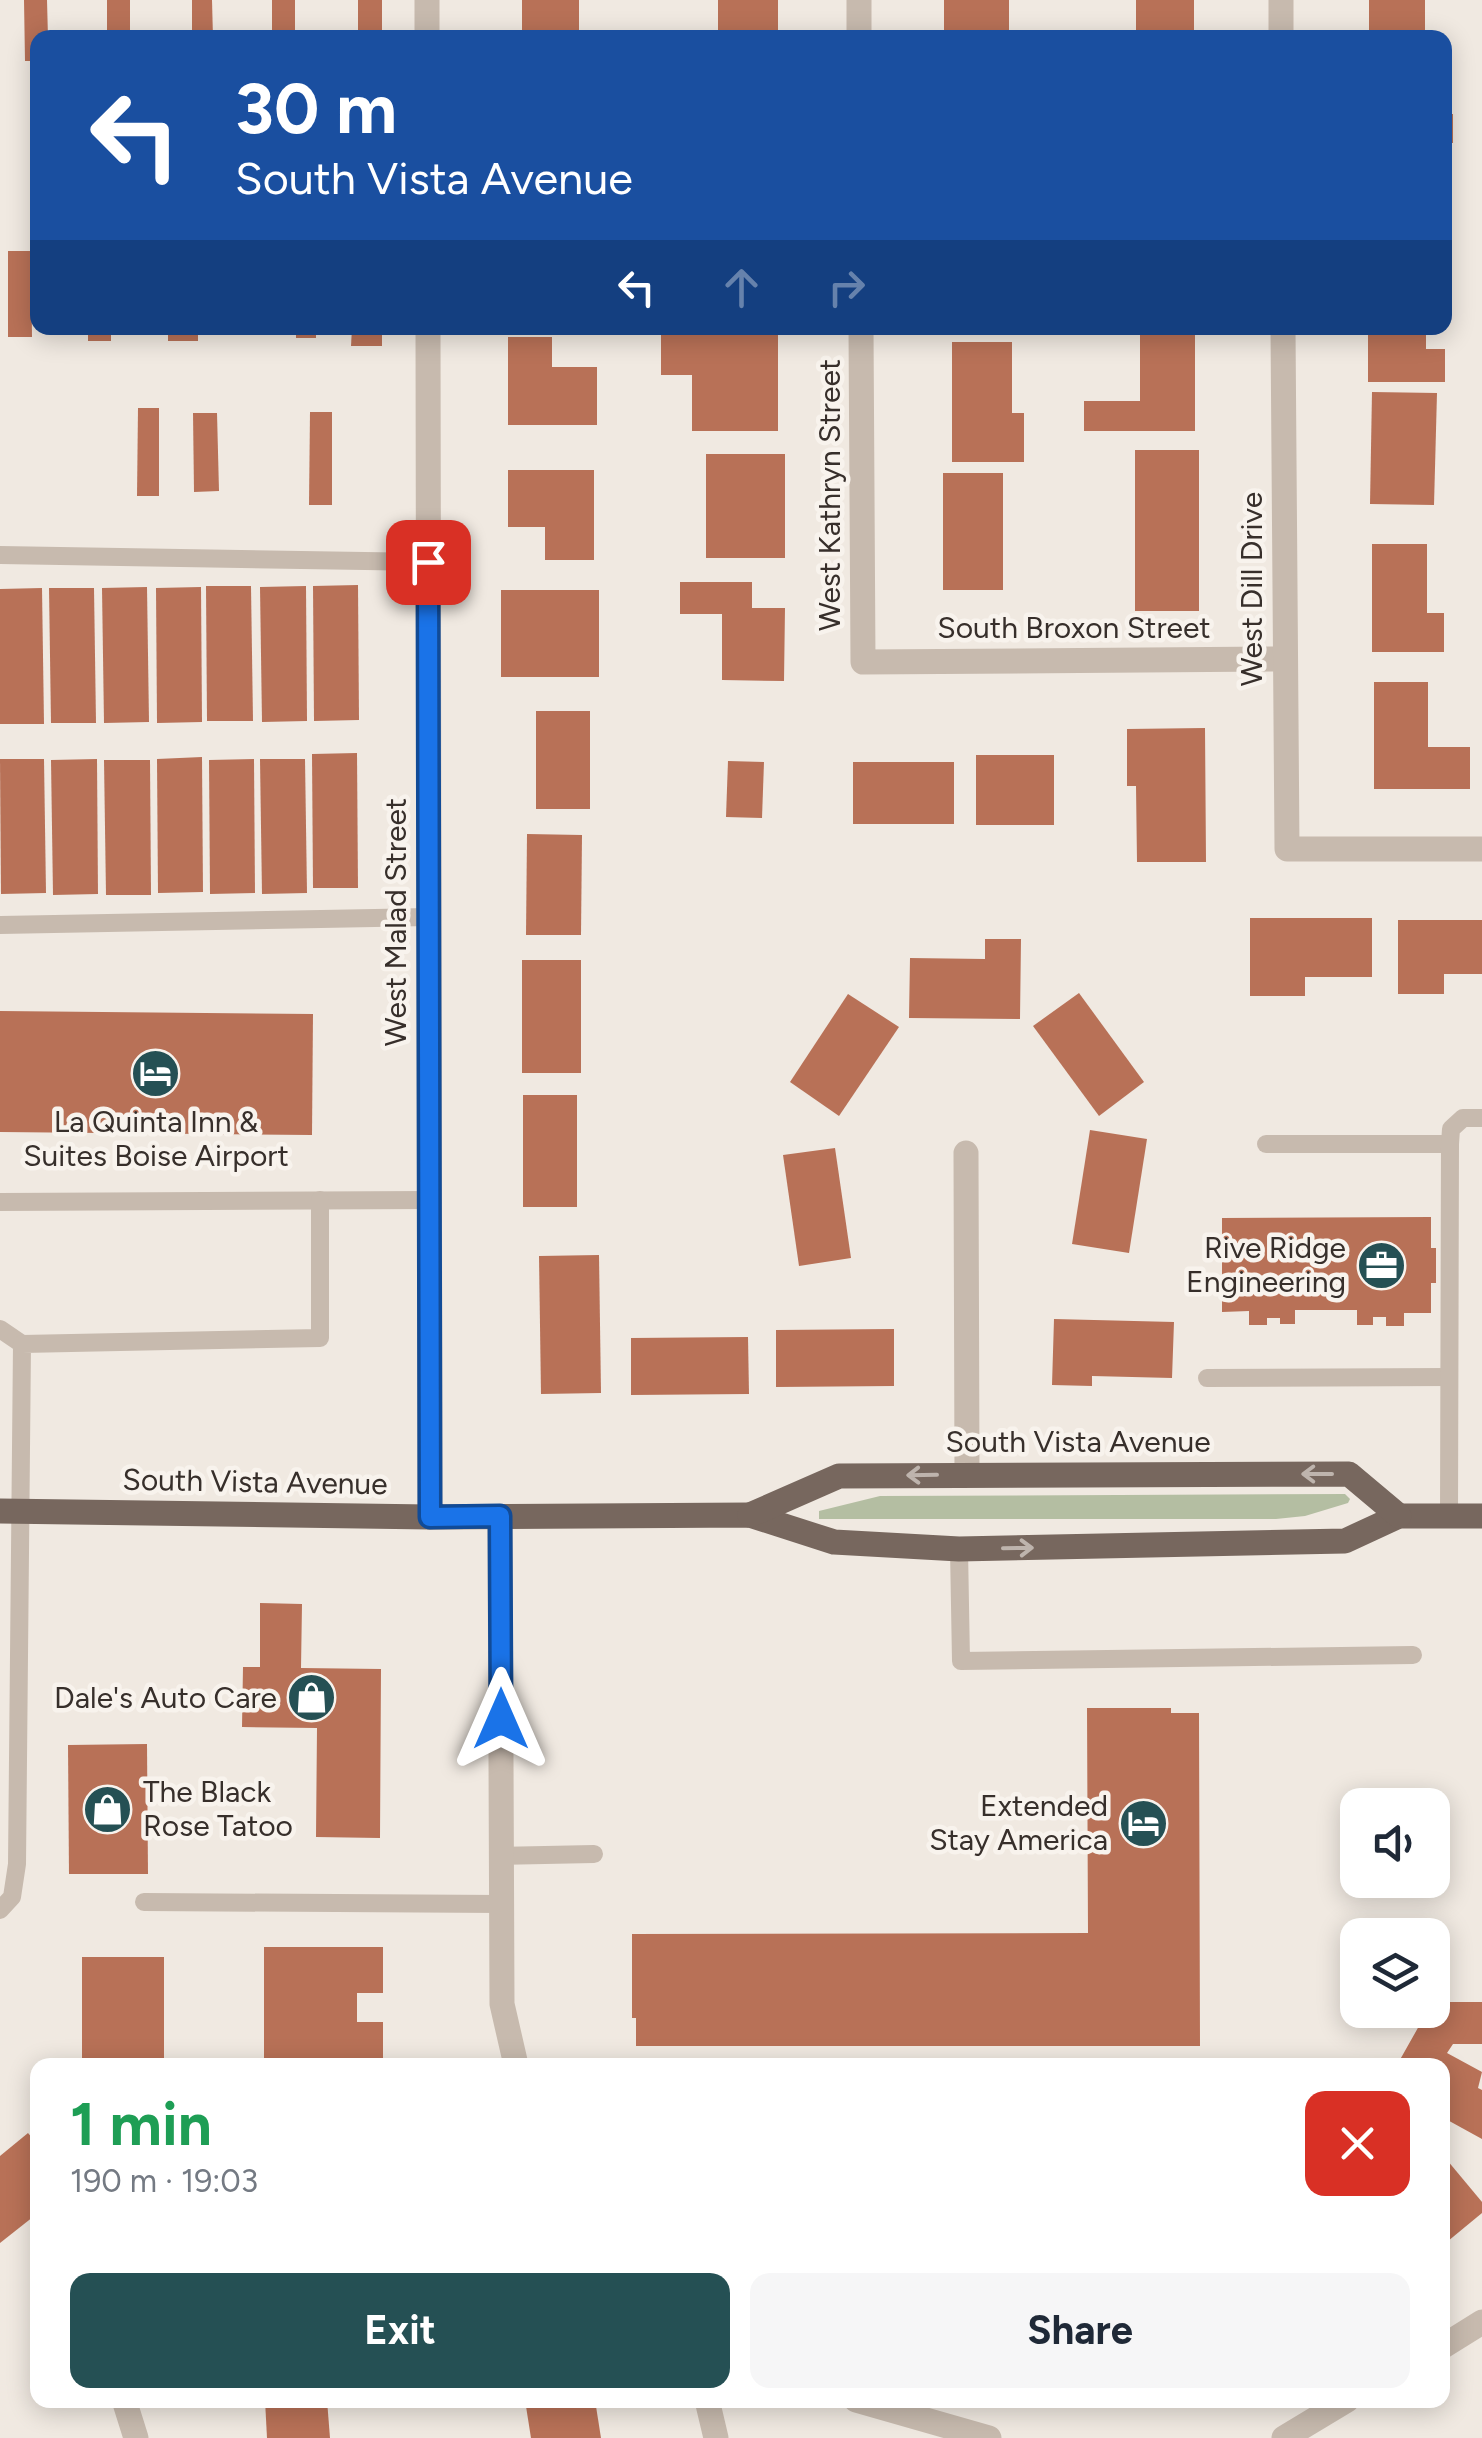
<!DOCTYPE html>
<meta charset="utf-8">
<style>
body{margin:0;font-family:Figtree,sans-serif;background:#f6f6f7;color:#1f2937;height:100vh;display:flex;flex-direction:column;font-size:38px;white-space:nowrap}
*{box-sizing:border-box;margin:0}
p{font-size:32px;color:#747a83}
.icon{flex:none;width:55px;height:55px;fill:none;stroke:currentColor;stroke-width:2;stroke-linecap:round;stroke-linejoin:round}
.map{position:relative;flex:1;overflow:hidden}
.details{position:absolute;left:30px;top:2058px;width:1420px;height:350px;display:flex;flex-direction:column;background:#fff;border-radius:20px;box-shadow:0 5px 25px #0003}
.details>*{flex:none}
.banner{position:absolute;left:30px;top:30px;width:1422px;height:305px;border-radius:20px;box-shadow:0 5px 25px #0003;background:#1a4fa0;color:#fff;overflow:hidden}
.buttons{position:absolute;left:1340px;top:1788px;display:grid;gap:20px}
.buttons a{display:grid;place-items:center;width:110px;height:110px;border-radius:20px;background:#fff;box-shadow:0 5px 25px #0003;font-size:50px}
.pin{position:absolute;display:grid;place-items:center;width:85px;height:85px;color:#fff;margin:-42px;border-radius:20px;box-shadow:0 5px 15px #0006}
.me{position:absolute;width:110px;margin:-55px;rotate:0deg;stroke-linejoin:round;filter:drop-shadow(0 0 8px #0008)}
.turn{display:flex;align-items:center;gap:35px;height:210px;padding:0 40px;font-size:45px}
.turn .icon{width:130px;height:130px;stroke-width:2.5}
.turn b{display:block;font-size:70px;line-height:85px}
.lanes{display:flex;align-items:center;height:95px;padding:0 40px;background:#0003;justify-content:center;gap:50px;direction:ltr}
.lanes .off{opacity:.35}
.round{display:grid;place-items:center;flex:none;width:105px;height:105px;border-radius:20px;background:#f6f6f7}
.summary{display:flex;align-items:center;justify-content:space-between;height:170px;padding:0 40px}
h1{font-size:60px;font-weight:700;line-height:75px;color:#1e9e55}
.cta{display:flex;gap:20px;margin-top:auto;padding:20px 40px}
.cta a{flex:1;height:115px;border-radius:20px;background:#255054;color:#fff;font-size:40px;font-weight:700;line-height:115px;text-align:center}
.cta a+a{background:#f6f6f7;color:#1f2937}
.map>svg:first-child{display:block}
</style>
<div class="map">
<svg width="1482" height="2438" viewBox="0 0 1482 2438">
<rect width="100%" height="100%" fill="#f0e9e1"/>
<path fill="#b4bea2" d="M1345 1494 1350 1499 1348 1503 1305 1516 1276 1519H819V1511L880 1496Z"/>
<g fill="#b87157">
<path d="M24 0H47L48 38H38V61H25Z"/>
<rect x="107" y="0" width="23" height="38"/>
<path d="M192 0H212L213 38H192Z"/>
<rect x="272" y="0" width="23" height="38"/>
<rect x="358" y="0" width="24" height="38"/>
<rect x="522" y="0" width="57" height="38"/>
<rect x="718" y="0" width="60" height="38"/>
<rect x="944" y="0" width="65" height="38"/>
<rect x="1136" y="0" width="58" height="38"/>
<rect x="1369" y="0" width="56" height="38"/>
<rect x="1445" y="44" width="6" height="56"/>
<rect x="1445" y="114" width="8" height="29"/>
<path d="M8 251H31L32 337H8Z"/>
<rect x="88" y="328" width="23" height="13"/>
<path d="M121 328H144V334L121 333Z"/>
<rect x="168" y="328" width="30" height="13"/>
<rect x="211" y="328" width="25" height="6"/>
<rect x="296" y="328" width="20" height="10"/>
<path d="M352 328H382V346H351Z"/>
<path d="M661 328H778V431H692V375H661Z"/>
<path d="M1140 328H1195V431H1084V401H1140Z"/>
<path d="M1368 328H1426V349H1445V382H1368Z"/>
<path d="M508 337H552V367H597V425H508Z"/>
<path d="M952 342H1012V413H1024V462H952Z"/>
<path d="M1372 392 1437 393 1434 505 1370 504Z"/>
<path d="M138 408H159V496H137Z"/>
<path d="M310 412H332V505H309Z"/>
<path d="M193 413H217L219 491 194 492Z"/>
<rect x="1135" y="450" width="64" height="161"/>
<rect x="706" y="454" width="79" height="104"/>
<path d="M508 470H594V560H545V527H508Z"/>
<rect x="943" y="473" width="60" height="117"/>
<path d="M1372 544H1427V613H1444V652H1372Z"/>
<path d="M680 582H752V608H785L784 681 722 680V614H680Z"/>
<path d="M358 585 359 720 314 721 313 586Z"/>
<path d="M206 586H251L253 721H207Z"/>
<path d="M306 586 307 721 262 722 260 587Z"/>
<path d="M147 587 149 722 104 723 102 588Z"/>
<path d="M201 587 202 722 157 723 156 588Z"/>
<path d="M42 588 44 724H0V589Z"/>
<path d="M49 588H94L96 723H51Z"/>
<rect x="501" y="590" width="98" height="87"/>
<path d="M1374 682H1428V747H1470V789H1374Z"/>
<rect x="536" y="711" width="54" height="98"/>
<path d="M1205 728 1206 862H1137L1136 786H1127V729Z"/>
<path d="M357 753 358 888H313L312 754Z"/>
<rect x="976" y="755" width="78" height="70"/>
<path d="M202 757 203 892 158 893 157 759Z"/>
<path d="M0 759H44L46 893 1 894Z"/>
<path d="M97 759 98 894 53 895 51 760Z"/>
<path d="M254 759 255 893 210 894 209 760Z"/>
<path d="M260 759H305L307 893 262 894Z"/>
<path d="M104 760H150L151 895H106Z"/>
<path d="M728 761 764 762 762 818 726 817Z"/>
<rect x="853" y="762" width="101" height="62"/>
<path d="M527 834 582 835 581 935H526Z"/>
<path d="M1250 918H1372V977H1305V996H1250Z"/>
<path d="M1398 920H1482V974H1444V994H1398Z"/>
<path d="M985 939H1021L1020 1019 909 1018 910 958 985 959Z"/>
<rect x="522" y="960" width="59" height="113"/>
<path d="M1079 993 1144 1082 1099 1116 1033 1026Z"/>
<path d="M848 994 899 1027 839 1116 790 1082Z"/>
<path d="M0 1011 313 1014 312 1135 0 1132Z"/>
<rect x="523" y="1095" width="54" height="112"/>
<path d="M1090 1130 1147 1139 1129 1253 1072 1244Z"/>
<path d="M835 1148 851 1258 799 1266 783 1155Z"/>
<path d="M1431 1217V1248H1436V1283H1431V1313H1404V1326H1386V1317H1373V1325H1357V1310H1295V1324H1280V1318H1267V1325H1249V1311L1222 1312V1218Z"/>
<path d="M599 1255 601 1393 541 1394 539 1256Z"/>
<path d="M1054 1319 1174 1322 1172 1378 1092 1376V1386L1052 1385Z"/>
<path d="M894 1329V1386L776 1387V1330Z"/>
<path d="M748 1337 749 1394 631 1395V1338Z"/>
<path d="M260 1603 302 1604 301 1668 381 1669 380 1838 316 1837 317 1728 242 1727 243 1667H260Z"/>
<path d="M1087 1708H1171V1713H1199L1200 2046H636V2018H632V1934L1088 1933Z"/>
<path d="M147 1744 148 1874H69L68 1745Z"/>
<path d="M264 1947H383V1993H357V2022H383V2065H264Z"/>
<rect x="82" y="1957" width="82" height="107"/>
<path d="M1432 2002H1482V2044H1453L1447 2053 1482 2072 1478 2088 1482 2090V2139L1442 2117V2065H1397L1428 2010H1432Z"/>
<path d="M28 2133 38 2145V2213L0 2243V2156Z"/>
<path d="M1442 2154 1482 2202V2213L1442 2246Z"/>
<path d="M265 2400H327L330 2438H267Z"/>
<path d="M525 2400H595L601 2438H531Z"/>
</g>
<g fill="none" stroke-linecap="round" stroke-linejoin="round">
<g stroke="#c7baae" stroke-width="18">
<path d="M0 555 428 562"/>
<path d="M0 925 428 917"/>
<path d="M1266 1144H1450"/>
<path d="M0 1202 429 1200"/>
<path d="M0 1329 22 1344"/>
<path d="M1207 1378 1449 1377"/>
<path d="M1449 1516 1450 1144 1451 1129 1463 1118H1482"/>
<path d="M959 1549 961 1661 1413 1655"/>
<path d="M501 1856 594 1854"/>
<path d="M144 1902 501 1904"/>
<path d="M0 1910 12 1897 17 1864 22 1344 320 1338V1200"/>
</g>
<g stroke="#c7baae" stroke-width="25">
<path d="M427 0V38"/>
<path d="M859 0V38"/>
<path d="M1281 0V38"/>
<path d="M428 328 430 1517"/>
<path d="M861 328 863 662 1285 659"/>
<path d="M1283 328 1287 849H1482"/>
<path d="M966 1153 967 1474"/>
<path d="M500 1517 502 2004 516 2065"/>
<path d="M1442 2347 1482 2322"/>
<path d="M707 2400 716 2438"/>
<path d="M856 2400 989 2438"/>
<path d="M125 2403 136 2438"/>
<path d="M1284 2438 1347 2400"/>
</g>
<g stroke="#77675e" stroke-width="25">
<path d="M0 1511 430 1517 750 1515 834 1542 959 1549 1345 1541 1399 1516H1482"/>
<path d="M750 1515 839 1476 1349 1474 1399 1516"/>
</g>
</g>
<defs><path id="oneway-shaft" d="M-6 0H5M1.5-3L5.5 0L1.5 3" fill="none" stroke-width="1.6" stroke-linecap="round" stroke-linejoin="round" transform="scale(2.5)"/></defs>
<g stroke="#beb4ad">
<use href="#oneway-shaft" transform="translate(1317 1474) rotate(-180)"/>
<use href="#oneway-shaft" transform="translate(922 1475) rotate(179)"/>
<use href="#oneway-shaft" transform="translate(1018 1548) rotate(-1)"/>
</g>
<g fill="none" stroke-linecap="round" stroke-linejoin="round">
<defs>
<path id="route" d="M428 562 430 1517 500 1516 501 1719"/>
</defs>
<use href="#route" stroke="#114b97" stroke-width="25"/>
<use href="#route" stroke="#1a73e8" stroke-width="18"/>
</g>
<defs>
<symbol id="hotel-disc" viewBox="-11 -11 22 22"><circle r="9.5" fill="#255054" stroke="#f8f3ed"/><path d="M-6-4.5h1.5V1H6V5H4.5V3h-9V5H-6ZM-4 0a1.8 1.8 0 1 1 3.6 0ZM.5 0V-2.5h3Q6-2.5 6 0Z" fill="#fff"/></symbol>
<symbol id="office-disc" viewBox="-11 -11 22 22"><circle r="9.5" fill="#255054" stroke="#f8f3ed"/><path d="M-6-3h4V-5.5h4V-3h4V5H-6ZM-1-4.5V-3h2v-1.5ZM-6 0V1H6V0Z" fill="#fff"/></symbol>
<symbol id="shop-disc" viewBox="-11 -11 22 22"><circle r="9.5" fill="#255054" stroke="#f8f3ed"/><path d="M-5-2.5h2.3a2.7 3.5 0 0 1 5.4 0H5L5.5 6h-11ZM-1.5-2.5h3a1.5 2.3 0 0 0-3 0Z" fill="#fff"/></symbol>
</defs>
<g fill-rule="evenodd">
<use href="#hotel-disc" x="128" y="1046" width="55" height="55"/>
<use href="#office-disc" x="1354" y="1238" width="55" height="55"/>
<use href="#shop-disc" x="284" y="1670" width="55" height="55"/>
<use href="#shop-disc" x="80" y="1782" width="55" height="55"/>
<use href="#hotel-disc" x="1116" y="1796" width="55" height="55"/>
</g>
<g text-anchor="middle" stroke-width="9" stroke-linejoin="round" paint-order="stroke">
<g font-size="30" fill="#372f2b" stroke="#f8f3ed">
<text transform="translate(830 495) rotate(-90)" y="10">West Kathryn Street</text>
<text transform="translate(1252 589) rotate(-90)" y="10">West Dill Drive</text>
<text x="1074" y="638">South Broxon Street</text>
<text transform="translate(396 922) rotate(-90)" y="10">West Malad Street</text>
<text x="1078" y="1452">South Vista Avenue</text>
<text transform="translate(255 1482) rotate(1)" y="10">South Vista Avenue</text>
</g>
<g font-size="30" fill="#372f2b" stroke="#f8f3ed" text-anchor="end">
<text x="156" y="1132" text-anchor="middle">La Quinta Inn &amp;<tspan x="156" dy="34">Suites Boise Airport</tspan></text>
<text x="1346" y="1258">Rive Ridge<tspan x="1346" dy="34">Engineering</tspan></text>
<text x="277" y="1708">Dale's Auto Care</text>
<text x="143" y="1802" text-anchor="start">The Black<tspan x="143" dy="34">Rose Tatoo</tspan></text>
<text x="1108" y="1816">Extended<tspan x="1108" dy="34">Stay America</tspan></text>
</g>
</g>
</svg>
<div class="buttons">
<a><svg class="icon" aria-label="sound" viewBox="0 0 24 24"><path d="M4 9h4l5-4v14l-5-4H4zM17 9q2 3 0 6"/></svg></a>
<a><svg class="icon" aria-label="layers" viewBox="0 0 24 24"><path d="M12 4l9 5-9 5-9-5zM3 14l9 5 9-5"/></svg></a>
</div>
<div class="pin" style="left:428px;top:562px;background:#d93025"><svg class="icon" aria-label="arrive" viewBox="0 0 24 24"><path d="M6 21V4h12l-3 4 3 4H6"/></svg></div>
<svg class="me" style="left:501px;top:1719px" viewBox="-20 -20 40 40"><path d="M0-17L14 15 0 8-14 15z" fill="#1a73e8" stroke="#fff" stroke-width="4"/></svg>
<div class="banner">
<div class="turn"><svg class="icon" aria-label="left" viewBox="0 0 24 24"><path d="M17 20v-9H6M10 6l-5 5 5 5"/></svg><div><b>30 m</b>South Vista Avenue</div></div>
<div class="lanes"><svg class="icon" aria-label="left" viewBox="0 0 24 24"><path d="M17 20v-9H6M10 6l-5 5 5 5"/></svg><svg class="icon off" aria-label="ahead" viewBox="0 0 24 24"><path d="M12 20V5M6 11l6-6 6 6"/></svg><svg class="icon off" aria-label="right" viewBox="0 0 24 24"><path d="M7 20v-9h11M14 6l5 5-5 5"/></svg></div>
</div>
<section class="details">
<div class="summary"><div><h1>1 min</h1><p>190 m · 19:03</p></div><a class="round" style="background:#d93025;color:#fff"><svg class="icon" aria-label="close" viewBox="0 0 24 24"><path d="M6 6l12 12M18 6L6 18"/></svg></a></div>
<div class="cta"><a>Exit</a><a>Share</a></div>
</section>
</div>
